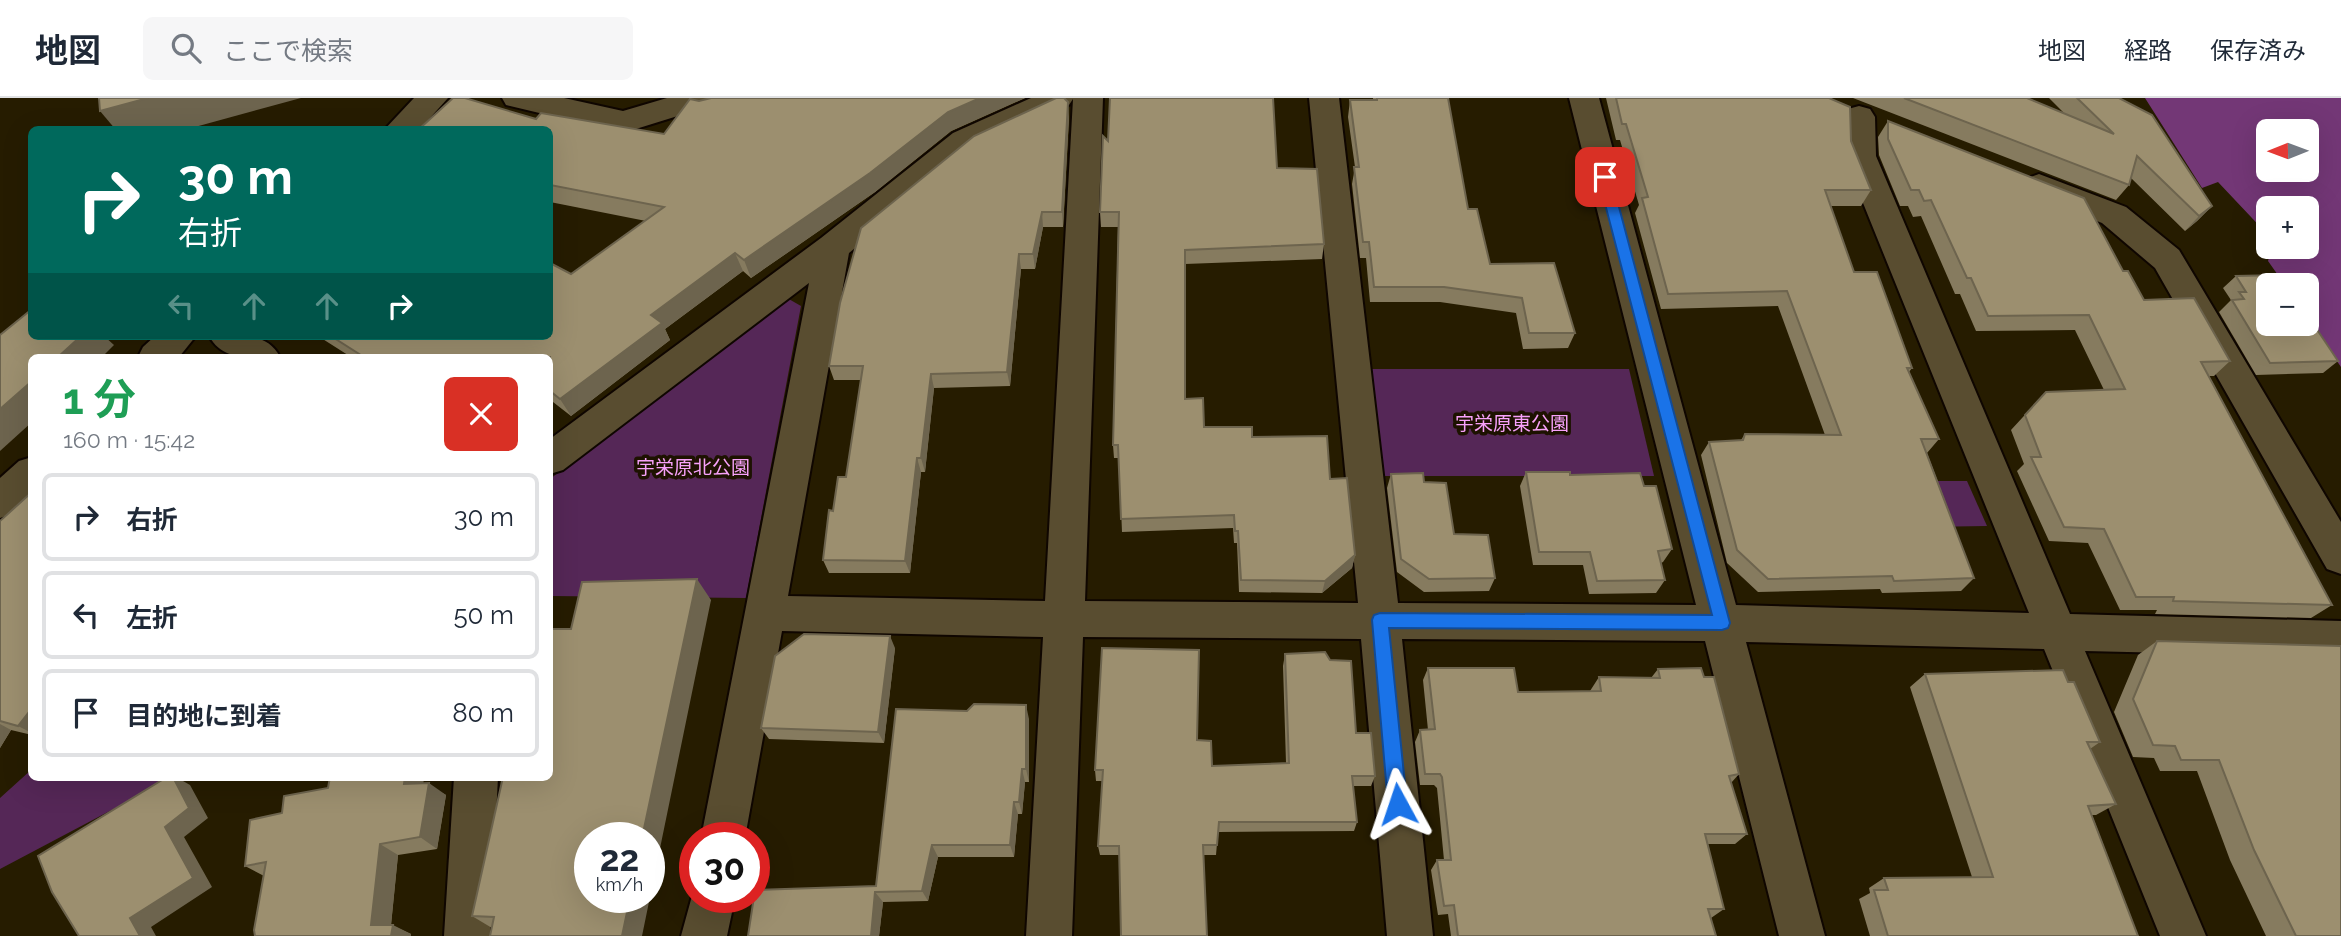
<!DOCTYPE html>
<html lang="ja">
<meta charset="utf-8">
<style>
body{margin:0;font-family:Raleway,"Noto Sans JP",sans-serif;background:#f6f6f7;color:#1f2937;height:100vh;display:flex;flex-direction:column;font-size:26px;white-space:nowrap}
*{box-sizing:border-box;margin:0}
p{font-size:23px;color:#747a83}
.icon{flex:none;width:38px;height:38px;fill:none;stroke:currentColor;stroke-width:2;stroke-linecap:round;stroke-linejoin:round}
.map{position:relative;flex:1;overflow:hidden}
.side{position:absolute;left:28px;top:256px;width:525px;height:427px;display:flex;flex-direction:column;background:#fff;border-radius:10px;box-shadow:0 7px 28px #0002}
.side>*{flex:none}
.banner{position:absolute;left:28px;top:28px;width:525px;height:214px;border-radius:10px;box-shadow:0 7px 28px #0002;background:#00695c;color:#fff;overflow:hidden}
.needle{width:46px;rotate:269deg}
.buttons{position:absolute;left:2256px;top:21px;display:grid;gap:14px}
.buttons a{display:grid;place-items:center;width:63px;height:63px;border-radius:10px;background:#fff;box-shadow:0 7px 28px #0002;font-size:35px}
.speed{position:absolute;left:574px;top:724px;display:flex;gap:14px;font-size:35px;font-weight:700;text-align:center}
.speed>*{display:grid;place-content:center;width:91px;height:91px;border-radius:50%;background:#fff;box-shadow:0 7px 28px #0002;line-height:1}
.speed small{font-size:18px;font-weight:400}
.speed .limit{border:10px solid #d22;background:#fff;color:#111}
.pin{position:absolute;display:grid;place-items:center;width:60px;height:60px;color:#fff;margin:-30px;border-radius:14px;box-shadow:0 4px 10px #0006}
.me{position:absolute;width:77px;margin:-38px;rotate:355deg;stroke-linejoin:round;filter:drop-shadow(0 0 5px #0008)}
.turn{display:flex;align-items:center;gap:24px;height:147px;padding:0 35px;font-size:32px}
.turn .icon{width:91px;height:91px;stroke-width:2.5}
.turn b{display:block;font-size:49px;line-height:60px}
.lanes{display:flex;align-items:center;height:66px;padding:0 35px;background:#0003;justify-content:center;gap:35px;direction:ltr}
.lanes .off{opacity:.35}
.round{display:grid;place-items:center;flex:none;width:74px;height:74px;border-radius:10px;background:#f6f6f7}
.headline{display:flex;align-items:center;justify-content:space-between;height:119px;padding:0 35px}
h1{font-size:42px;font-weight:700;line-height:52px;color:#1e9e55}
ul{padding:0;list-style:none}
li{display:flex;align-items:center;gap:21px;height:88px;margin:0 14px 10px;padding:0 21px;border:4px solid #e0e1e3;border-radius:10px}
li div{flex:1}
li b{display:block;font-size:26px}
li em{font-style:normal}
header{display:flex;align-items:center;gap:42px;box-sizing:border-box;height:98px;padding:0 35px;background:#fff;border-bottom:2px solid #e0e1e3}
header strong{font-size:33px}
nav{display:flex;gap:38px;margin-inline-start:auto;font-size:24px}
.search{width:490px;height:63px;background:#f6f6f7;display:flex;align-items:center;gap:18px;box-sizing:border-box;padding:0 24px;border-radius:10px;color:#747a83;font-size:26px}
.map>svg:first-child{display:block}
</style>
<header>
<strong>地図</strong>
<div class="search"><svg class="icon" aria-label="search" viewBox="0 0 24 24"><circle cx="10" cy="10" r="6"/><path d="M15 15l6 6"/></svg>ここで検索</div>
<nav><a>地図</a><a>経路</a><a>保存済み</a></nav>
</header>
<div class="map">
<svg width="2341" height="838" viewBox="0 0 2341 838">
<rect width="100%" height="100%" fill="#261c00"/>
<g fill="#552757">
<path d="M787 200 801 208 746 500 550 498V381Z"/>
<path d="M1370 271H1629L1654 378H1384Z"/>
<path d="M1844 383H1967L1987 428 1858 430Z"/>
<path d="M31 672 32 679H174L0 771V700Z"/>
</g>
<path fill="#733776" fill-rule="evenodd" d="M2145 0H2341V269L2307 219 2306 187H2285L2268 163 2272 149H2306V110H2268V137L2218 84 2202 90ZM2268 33H2306V72H2268Z"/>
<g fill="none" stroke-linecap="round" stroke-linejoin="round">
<defs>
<g id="minor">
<path d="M414 0H448L419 32H384Z"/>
<path d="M502 0H564L623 13 667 0H717L713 7 623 35 506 7Z"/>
<path d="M1031 0H1103L1085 503 1358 505 1309 0H1339L1398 505 1696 507 1569 0H1599L1736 507 2029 515 1844 58 1843 19 1848 11 1859 8 1870 11 1875 19 1876 58 2070 516 2341 523V559L2085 553 2206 838H2160L2044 551 1746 544 1825 838H1779L1705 543 1402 541 1433 838H1387L1361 541 1083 539 1072 838H1026L1043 539 782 533 745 740H701L809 185 563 372 550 376V341L821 140 953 35ZM1073 1 1045 503 788 498 849 155 975 51 1069 7Z"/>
<path d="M2039 76 2126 109 2179 152 2341 424V476L2327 471 2155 170 2102 125 2028 96 2023 88 2028 80Z"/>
<path d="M155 238H196L179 259H138L143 249Z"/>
<path d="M209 238C236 238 266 232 280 259 253 259 224 265 209 238Z"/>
<path d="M32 359V398L14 415 0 420V380L19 363Z"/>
<path d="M454 679H498L490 838H444Z"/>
<path d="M695 787V800H735L727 838H681Z"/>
</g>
</defs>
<use href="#minor" stroke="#0f0600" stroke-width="4"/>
<use href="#minor" fill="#594d30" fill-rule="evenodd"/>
</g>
<g fill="#867b5f">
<path d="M711 0H1025L951 33 875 94 751 180 743 173 665 231 670 242 571 318 553 304 550 306V259H351L318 238H550L571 176 646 123 550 104V32L536 21 664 36 699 3Z"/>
<path d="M1373 0H1448L1468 111 1490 166 1575 235 1568 250 1523 251 1516 215 1440 204H1370L1366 160H1360L1352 86 1355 69 1348 19 1350 2H1373Z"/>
<path d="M1606 0H1829L1851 43 1871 92 1861 108H1830L1854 174 1912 270 1909 274 1939 341 1927 355 1974 480 1961 493 1882 495 1880 491 1758 494 1727 465 1701 357 1709 344 1741 342 1745 336 1825 337 1778 208 1661 211 1635 115 1639 107 1620 42H1616Z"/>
<path d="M1853 0H2027L2064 15 2049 0H2119L2212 108 2197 123 2185 133 2131 80 2129 87 2116 102Z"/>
<path d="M1069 19 1063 129H1043L1035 171H1021L1010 288 934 290 925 374H921L910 475H829L823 462 833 413 846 379 861 282H834L829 268Z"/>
<path d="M1888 23 2123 173 2144 202 2230 263 2214 278H2209L2332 507 2311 520 2155 516 2157 512H2120L2088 445 2049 443 2017 373 2024 366 2011 332 2046 294 2104 292 2075 232 1976 233 1960 196H1955L1921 118 1913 119 1908 108H1900L1879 57 1878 39Z"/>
<path d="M1108 43 1277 70 1324 146 1322 161 1185 166V301L1204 329 1252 339 1330 381 1355 457 1352 470 1322 495 1239 494 1237 445H1234L1233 430 1122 434 1119 360H1114L1113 347 1118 129H1101L1100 114Z"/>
<path d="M2236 178 2338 263 2323 275 2256 277 2219 214 2231 202 2223 190Z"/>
<path d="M1526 374 1570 377 1644 388 1672 451 1663 464 1661 465 1665 482 1656 495 1589 496 1583 467H1533L1520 388Z"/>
<path d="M1391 376 1424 384 1454 436 1495 480 1489 493 1424 494 1397 474 1387 390Z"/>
<path d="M32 394V637L11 632 0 650V423Z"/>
<path d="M711 502 492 830 472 818 571 531Z"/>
<path d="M2157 543 2341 838H2266L2230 762 2197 673H2160L2154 660 2133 659 2114 614 2138 557Z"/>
<path d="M895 550 884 645 769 641 761 630Z"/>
<path d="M1285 556 1356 635 1375 678 1371 688H1353L1357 724 1354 733 1218 734 1216 757H1100L1098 748 1103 683H1096L1095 672 1197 642 1212 668 1286 665 1283 568Z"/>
<path d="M1428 570 1518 594 1590 593 1599 579 1651 580 1658 571 1739 676 1731 685 1747 736 1735 746H1708L1724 811 1711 820 1716 838H1451L1448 816 1438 817 1431 772 1437 762H1444L1437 690 1434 687H1420L1415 644 1420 632H1428L1423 582Z"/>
<path d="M1925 576 2068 584 2100 644 2090 651 2116 706 2096 717H2092L2138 838H1870L1859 801 1870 795 1869 790 1884 780 1972 779 1910 589Z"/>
<path d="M1029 621V684H1025L1022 716H1018L1014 759H938L928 803 883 804 879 838H748L876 788Z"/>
<path d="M423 685 446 697 437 751 398 757 391 827 411 836V838H255L264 778 245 768 282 715Z"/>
</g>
<g fill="#6d644e">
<path d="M148 0H301L184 32H116L100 13Z"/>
<path d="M980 0H1025L951 33 875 94 751 180 744 162 948 14Z"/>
<path d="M1068 4 1069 19 1063 129 1062 114Z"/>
<path d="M2212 108 2197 123 2185 133 2199 118Z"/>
<path d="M1042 114 1043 129 1035 171 1033 156Z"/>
<path d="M735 155 743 173 665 231 670 242 571 318 560 301 651 217Z"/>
<path d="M1019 156 1021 171 1010 288 1007 274Z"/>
<path d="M81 238H104L114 247 102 259H58Z"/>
<path d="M931 276 934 290 925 374 921 360Z"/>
<path d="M32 283V324L0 353V311Z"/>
<path d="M917 360 921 374 910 475 905 463Z"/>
<path d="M1355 457 1352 470 1322 495 1325 483Z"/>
<path d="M697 481 711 502 642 838H622L630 800H649V740H642Z"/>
<path d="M890 538 895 550 884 645 878 634Z"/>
<path d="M1026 607 1029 621V684L1026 671Z"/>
<path d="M32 610V635L18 628Z"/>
<path d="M0 626 11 632 0 650Z"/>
<path d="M1022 671 1025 684 1022 716 1019 704Z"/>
<path d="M173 679H176L190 687 208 720 184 739 212 789 151 829 156 838H140L130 820 165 729Z"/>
<path d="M405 679H424L422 699 404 686Z"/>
<path d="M429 685 446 697 437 751 420 739Z"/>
<path d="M1014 704 1018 716 1014 759 1010 747Z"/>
<path d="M380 746 398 757 390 837 371 827Z"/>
<path d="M932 747 938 759 928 803 922 793Z"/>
<path d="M875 794 883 804 879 838H871Z"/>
<path d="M393 827 411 836V838H391Z"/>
</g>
<g fill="#9c8f6f" stroke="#6d644e" stroke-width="2">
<path d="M99 0H148L100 13Z"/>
<path d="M453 0H465L536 21 541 15 664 36 690 1 699 3 711 0H980L948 14 870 75 744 162 735 155 651 217 662 225 560 301 550 293V259H364L331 238H550V165L571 176 664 109 550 87V32H418Z"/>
<path d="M1056 0H1064L1068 4 1062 114H1042L1033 156H1019L1007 274 931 276 921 360H917L905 463 823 462 829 412 833 413 838 379H846L863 268H829L840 205 861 130 974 38Z"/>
<path d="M1110 0H1273L1277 70 1317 71 1324 146 1185 152V301L1203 300 1204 329H1252V339L1327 338 1330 381 1347 380 1355 457 1325 483 1241 482 1238 433H1235L1234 417 1121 421 1118 347H1113L1119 114H1100L1103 38 1108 43Z"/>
<path d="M1377 0H1448L1468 111H1477L1490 166 1554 165 1575 235H1529L1522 200 1444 189H1374L1369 144H1363L1354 69H1359L1350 2H1377Z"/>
<path d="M1616 0H1829L1850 9 1851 43 1871 92H1825L1854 174H1877L1912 270H1907L1939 341H1921L1974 480 1894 483 1892 478 1768 481 1737 452 1709 344 1743 342 1745 336 1841 337 1787 193 1668 196 1642 100 1648 99 1626 26H1622Z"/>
<path d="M1904 0H2027L2114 36 2077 0H2119L2152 17 2212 108 2199 118 2137 58 2129 87Z"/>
<path d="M1888 23 2084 100 2123 173H2128L2144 202 2194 200 2230 263 2201 264 2332 507 2173 503 2174 499H2136L2104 431 2064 429 2031 359H2041L2025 317 2046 294 2125 291 2089 217 1988 218 1971 180H1967L1931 102 1924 103 1919 92H1911L1888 41Z"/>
<path d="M2281 177 2288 187H2268V226H2306V215L2338 263 2270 265 2232 202 2244 201 2239 194H2246L2236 178Z"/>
<path d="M32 211V238H81L58 259H32V283L0 311V237Z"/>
<path d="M1526 374H1570V377L1640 375 1644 388H1656L1672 451 1658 453 1665 482 1597 483 1590 454H1539Z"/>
<path d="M1423 375 1424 384 1446 385 1454 436 1488 437 1495 480 1429 481 1401 461 1391 376Z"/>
<path d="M32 394V610L18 628 0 623V423Z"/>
<path d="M697 481 642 740H590V800H630L622 838H490L494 819 472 818 503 679H550V531H571L582 484Z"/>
<path d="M804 536 890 538 878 634 761 630 775 558Z"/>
<path d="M2157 543 2341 548V838H2296L2254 752 2219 662H2181L2175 648 2153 647 2133 601Z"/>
<path d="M1102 550 1199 552 1197 642 1211 643 1212 668 1289 665 1285 556 1325 554 1330 562 1351 563 1356 635H1371L1375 678H1352L1357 724H1219L1217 747H1203L1207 838H1121L1119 748H1098L1103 672H1095Z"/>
<path d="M1428 570H1514L1518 594 1601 593 1599 579 1660 580 1658 571 1701 570 1704 579H1714L1739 676 1729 678 1747 736H1705L1724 811H1708L1716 838H1458L1454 807 1444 808 1437 762H1451L1442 679 1440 676H1425L1420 632 1435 631Z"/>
<path d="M2063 572 2068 584H2074L2100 644H2087L2116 706 2088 708 2138 838H1888L1874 792H1888L1884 780 1993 779 1925 576Z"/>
<path d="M974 606 1026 607V671H1022L1019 704H1014L1010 747H932L922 793 875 794 871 838H748L755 792 876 788 896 611 967 613Z"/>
<path d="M167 679H173L189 710 165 729 193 780 130 820 140 838H79L52 794 38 758Z"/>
<path d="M330 679H405L404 686 429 685 420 739 380 746 371 827H393L391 838H255L254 832 266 764 245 768 250 722 282 715 284 698 328 690Z"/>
</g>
<path fill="#1a73e8" stroke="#114b97" stroke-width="2" d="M1605 74 1611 79 1730 525 1728 530 1722 532 1389 530 1407 706 1404 712 1398 715 1391 712 1388 706 1372 522 1374 517 1380 515 1712 517 1598 79Z"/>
<g text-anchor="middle" stroke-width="7" stroke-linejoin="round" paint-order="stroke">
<g font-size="19" fill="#f7a1f9" stroke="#1d1200">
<text x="1512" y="332">宇栄原東公園</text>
<text x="693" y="376">宇栄原北公園</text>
</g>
</g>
</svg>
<div class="buttons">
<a><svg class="needle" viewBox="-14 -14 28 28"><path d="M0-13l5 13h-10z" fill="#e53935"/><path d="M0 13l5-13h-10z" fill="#747a83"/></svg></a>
<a>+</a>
<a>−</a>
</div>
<div class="speed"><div>22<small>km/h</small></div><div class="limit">30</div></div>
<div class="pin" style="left:1605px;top:79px;background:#d93025"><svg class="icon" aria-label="arrive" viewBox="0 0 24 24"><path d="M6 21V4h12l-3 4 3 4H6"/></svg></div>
<svg class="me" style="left:1398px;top:706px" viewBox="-20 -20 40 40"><path d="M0-17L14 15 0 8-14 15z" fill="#1a73e8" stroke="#fff" stroke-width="4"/></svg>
<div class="banner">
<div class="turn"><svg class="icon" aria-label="right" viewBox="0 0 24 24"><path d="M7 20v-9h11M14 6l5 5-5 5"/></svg><div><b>30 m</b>右折</div></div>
<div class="lanes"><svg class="icon off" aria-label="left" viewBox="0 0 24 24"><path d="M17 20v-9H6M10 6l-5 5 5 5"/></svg><svg class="icon off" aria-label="ahead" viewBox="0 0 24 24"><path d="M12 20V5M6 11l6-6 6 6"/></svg><svg class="icon off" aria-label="ahead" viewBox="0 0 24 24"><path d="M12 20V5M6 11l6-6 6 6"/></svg><svg class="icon" aria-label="right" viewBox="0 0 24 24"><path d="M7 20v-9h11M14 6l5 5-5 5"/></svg></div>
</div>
<section class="side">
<div class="headline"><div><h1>1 分</h1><p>160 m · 15:42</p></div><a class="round" style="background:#d93025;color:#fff"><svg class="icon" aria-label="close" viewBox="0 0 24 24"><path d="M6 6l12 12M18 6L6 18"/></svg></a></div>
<ul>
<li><svg class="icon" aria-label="right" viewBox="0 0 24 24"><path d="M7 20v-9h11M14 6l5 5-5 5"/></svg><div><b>右折</b></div><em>30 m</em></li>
<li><svg class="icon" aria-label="left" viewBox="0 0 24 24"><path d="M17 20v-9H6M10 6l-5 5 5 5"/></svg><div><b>左折</b></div><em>50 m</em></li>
<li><svg class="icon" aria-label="arrive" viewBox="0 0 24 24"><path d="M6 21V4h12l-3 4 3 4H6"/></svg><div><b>目的地に到着</b></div><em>80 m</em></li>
</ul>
</section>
</div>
